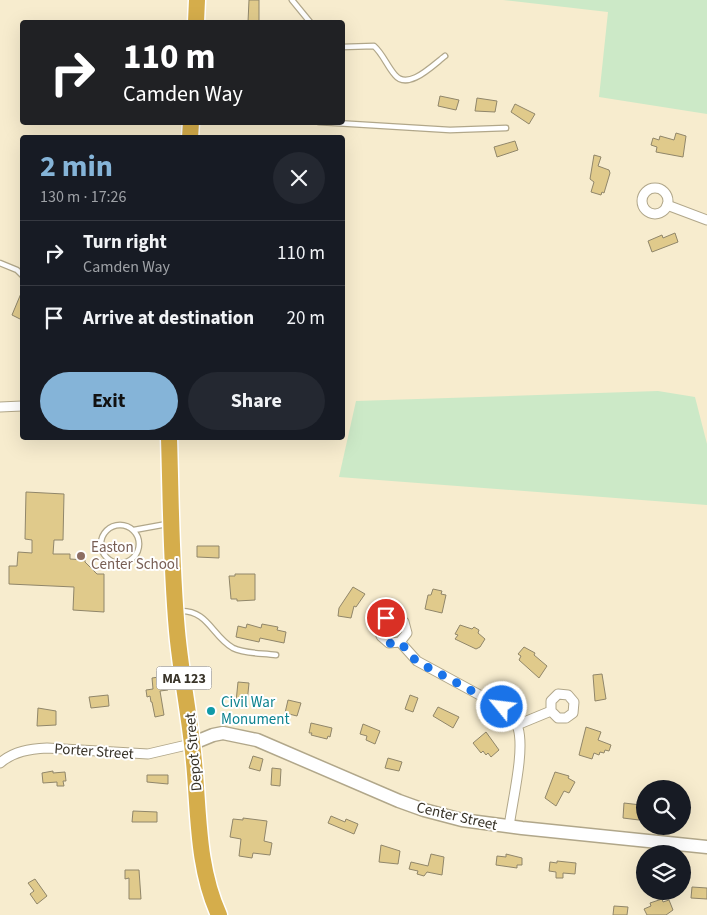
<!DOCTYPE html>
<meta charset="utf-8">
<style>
body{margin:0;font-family:"Source Sans 3",sans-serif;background:#242831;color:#f1f3f6;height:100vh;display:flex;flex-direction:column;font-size:19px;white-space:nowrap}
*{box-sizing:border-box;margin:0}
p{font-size:16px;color:#9ea1a6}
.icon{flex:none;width:28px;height:28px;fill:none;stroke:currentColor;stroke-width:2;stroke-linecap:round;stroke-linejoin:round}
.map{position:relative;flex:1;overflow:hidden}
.drawer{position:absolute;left:20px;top:135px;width:325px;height:305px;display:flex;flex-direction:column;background:#171b24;border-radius:5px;box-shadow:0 5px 20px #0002}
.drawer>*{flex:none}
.banner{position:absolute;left:20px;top:20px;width:325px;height:105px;border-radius:5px;box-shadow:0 5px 20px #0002;background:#202124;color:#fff;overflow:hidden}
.controls{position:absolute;left:636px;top:780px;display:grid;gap:10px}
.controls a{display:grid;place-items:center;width:55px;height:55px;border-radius:50%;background:#171b24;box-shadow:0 5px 20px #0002;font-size:25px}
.pin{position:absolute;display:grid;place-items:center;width:42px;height:42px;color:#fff;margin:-21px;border:2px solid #fff;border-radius:50%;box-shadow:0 1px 5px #0007}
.me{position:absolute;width:55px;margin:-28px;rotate:299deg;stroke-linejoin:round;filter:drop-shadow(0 0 4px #0008)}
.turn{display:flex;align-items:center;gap:18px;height:105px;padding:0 20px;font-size:22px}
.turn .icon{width:65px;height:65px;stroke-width:2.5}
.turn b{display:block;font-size:35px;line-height:42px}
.round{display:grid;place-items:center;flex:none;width:52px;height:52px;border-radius:26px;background:#242831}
.summary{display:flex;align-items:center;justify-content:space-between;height:85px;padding:0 20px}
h1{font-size:30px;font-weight:700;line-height:38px;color:#85b4d8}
.button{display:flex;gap:10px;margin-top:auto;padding:10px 20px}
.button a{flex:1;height:58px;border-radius:30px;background:#85b4d8;color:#111;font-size:20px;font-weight:700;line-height:58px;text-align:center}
.button a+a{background:#242831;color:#f1f3f6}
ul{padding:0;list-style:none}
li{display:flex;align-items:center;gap:15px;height:65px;padding:0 20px;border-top:1px solid #363941}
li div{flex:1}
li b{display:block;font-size:19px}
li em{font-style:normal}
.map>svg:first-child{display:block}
</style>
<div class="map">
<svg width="707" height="915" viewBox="0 0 707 915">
<rect width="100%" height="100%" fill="#f7ecce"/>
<g fill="#cce9c7">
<path d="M503 0H707V114L599 97 608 12Z"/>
<path d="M658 391 695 397 707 444V505L339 477 356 401Z"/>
</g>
<g fill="#e0ca8b" stroke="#90866a">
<path d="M249 0H259V22H248Z"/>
<path d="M440 96 459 100 456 110 438 106Z"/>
<path d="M477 98 497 101 495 112 475 111Z"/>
<path d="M515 104 535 114 529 124 511 112Z"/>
<path d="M676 133 686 136 683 157 656 152 657 147 651 145 653 138 659 140 660 136 674 140Z"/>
<path d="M515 141 518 150 497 157 494 147Z"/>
<path d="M594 155 601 157 598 166 609 170 610 173 604 193 602 192 601 195 591 192 594 182 590 179Z"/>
<path d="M675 233 678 242 652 252 648 241 662 235 663 238Z"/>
<path d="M22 291V320L12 315Z"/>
<path d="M26 492 64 494 63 540H54L53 554H70V559L85 560V562L97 574H104V612L73 610 74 587 9 584V566H17L18 552 32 553V540L25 539Z"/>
<path d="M197 546H219V558L197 557Z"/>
<path d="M235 574H255V600L237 601V599H231L229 576H235Z"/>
<path d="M353 587 365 594 356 607 354 606 351 618 338 616 339 608Z"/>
<path d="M433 589 442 591 441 594 446 595 442 613 425 609 428 595H431Z"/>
<path d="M247 624 261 628 262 624 278 627 277 630 286 632 284 643 260 638 259 642 236 637 238 626 246 628Z"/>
<path d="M460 625 472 629 474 627 479 630 478 633 485 639 480 647 476 649 455 639 458 635 455 634Z"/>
<path d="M524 647 535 653 534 655 547 666 539 678 519 660 521 656 518 654Z"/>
<path d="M602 674 606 699 595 701 593 675Z"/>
<path d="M166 676 168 690 160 691 164 715 155 717 152 702H151L150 696 147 697 146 690 153 689 152 678Z"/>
<path d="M238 682 249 683 247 703 236 702Z"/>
<path d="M108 695 109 706 91 708 89 697Z"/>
<path d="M410 695 418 698 413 712 405 709Z"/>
<path d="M288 700 301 703 297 716 285 713Z"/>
<path d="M438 707 459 717 453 728 433 716Z"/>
<path d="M38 708 56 711V725L37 726Z"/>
<path d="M311 723 332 728 330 737 328 736 327 739 311 735 312 733H309Z"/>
<path d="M363 724 380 731 375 744 366 740 367 736 360 734Z"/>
<path d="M586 727 601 732 598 740 611 745 609 751 605 750 604 753 600 752 599 755 594 753 592 759 579 755Z"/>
<path d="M486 732 499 750 491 757 488 753 486 755 483 751 481 753 473 743Z"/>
<path d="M253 756 263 759 260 771 249 768Z"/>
<path d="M388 758 402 762 399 771 385 768Z"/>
<path d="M272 768 281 769 280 786 271 785Z"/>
<path d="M53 771V773L65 772 66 781H63L64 786H57V782L43 783 42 773Z"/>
<path d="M555 772 569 776 568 778 575 782 569 793 564 791 556 806 545 798Z"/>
<path d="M147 775H168V784L147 782Z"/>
<path d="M624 803 641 805 639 820 623 818Z"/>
<path d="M133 811 157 812V822H132Z"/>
<path d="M331 816 345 822 346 819 358 824 354 834 328 823Z"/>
<path d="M243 818 267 821 264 841 272 843 270 855 253 853 252 858 239 856 241 839 230 837 233 819 243 820Z"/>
<path d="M381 845 400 851 398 864 379 862Z"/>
<path d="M431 854 444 857 442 875 427 872 424 876 417 874 418 871 409 869 411 862 428 866Z"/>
<path d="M506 854 522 858V865H517V868L496 865 497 856 506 857Z"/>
<path d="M557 861 576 863 575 874 563 873V878H556V872L549 871 550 862 557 863Z"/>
<path d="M125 870H139L141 899H129V878L125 879Z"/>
<path d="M35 879 47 896 37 904 30 894 34 891 28 883Z"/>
<path d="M692 887 707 888V899L691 898Z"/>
<path d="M662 899 663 902 669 900 673 910 666 915H647L644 909 651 906 650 903Z"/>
<path d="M614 906 628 907 627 915H613Z"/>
</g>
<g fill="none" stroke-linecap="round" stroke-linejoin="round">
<defs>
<g id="lane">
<path d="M292 0 310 22"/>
<path d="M342 47 374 46C383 54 387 66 395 75 408 91 433 65 445 56"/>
<path d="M319 122 450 130 506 128"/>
<path d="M0 263 17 270 22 275"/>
<circle cx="120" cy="544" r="19"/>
<path d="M134 530 167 524"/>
<path d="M180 611C208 610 212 636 233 648 245 654 263 653 276 655"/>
</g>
<g id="street">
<circle cx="655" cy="201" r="13"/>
<path d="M667 205 707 220"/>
<path d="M0 407 22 406"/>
<path d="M400 642 389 643 381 636V625L386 618 397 617 404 622 407 633 400 642 417 661 498 705C507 711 515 718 518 728 525 751 512 802 509 827"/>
<path d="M517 725 551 711 558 718H566L573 713 574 702 568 695 558 694 551 701V711"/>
<path d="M0 763C14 751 30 749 47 748L148 754 191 744"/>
</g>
<path id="secondary" d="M191 744 213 735 223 733 257 740 399 801 424 810 462 820 522 828 707 847"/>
<g id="highway">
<path d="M196 22 197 0"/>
<path d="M190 138 191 122"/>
<path d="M169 438C171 502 171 566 177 631 181 675 190 718 194 762 199 814 197 867 219 915"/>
</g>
</defs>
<use href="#lane" stroke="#b1a78a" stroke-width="7"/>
<use href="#street" stroke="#b1a78a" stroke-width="11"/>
<use href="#secondary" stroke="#b1a78a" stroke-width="15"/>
<use href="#highway" stroke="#fff" stroke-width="19"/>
<use href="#lane" stroke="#fff" stroke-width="4.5"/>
<use href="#street" stroke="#fff" stroke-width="9"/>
<use href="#secondary" stroke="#fff" stroke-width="12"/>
<use href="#highway" stroke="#d5ad4b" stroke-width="16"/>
</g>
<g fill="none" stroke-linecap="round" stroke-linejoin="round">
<path stroke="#1a73e8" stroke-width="9" stroke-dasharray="0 16.2" d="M386 618 382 622 380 631 384 641 392 644 400 642 416 661 502 707"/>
</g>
<circle fill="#8d6e63" stroke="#fff" stroke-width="2" cx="81" cy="556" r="5"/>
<circle fill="#0f9aa8" stroke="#fff" stroke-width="2" cx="211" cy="711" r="5"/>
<g text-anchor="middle" stroke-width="4" stroke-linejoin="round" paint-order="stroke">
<rect fill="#fff" stroke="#747068" stroke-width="1" x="156.5" y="666.5" width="55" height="23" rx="4"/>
<g font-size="14" font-weight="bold" fill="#383328">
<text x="184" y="683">MA 123</text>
</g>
<g font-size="15" fill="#785e54" stroke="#fff" text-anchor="start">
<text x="91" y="552">Easton<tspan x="91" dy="17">Center School</tspan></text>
</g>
<g font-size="15" fill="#0d838f" stroke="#fff" text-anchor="start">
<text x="221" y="707">Civil War<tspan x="221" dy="17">Monument</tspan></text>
</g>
<g font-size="15" fill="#383328" stroke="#fff">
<text transform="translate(94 751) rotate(4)" y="5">Porter Street</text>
<text transform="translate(193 752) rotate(-95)" y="5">Depot Street</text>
<text transform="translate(457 816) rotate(13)" y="5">Center Street</text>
</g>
</g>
</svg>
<div class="controls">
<a><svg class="icon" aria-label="search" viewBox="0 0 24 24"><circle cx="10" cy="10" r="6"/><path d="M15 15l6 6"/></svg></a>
<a><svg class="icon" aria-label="layers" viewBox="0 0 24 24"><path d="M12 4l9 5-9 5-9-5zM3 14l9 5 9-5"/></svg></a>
</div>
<div class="pin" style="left:386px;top:618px;background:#d93025"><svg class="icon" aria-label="arrive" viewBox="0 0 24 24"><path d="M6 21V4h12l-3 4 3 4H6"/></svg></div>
<svg class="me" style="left:502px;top:707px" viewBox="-20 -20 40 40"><circle r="17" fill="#1a73e8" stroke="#fff" stroke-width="3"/><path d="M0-11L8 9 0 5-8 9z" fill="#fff"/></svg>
<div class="banner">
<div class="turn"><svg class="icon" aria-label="right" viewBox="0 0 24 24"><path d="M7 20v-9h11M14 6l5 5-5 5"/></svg><div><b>110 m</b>Camden Way</div></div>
</div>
<section class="drawer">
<div class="summary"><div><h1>2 min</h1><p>130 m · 17:26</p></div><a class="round"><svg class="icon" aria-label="close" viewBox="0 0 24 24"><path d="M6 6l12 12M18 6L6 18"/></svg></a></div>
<ul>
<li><svg class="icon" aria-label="right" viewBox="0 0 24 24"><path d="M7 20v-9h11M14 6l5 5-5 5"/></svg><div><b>Turn right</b><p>Camden Way</p></div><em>110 m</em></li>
<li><svg class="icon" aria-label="arrive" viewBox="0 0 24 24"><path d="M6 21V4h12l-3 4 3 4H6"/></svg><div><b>Arrive at destination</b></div><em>20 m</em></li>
</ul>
<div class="button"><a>Exit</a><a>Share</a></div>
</section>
</div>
